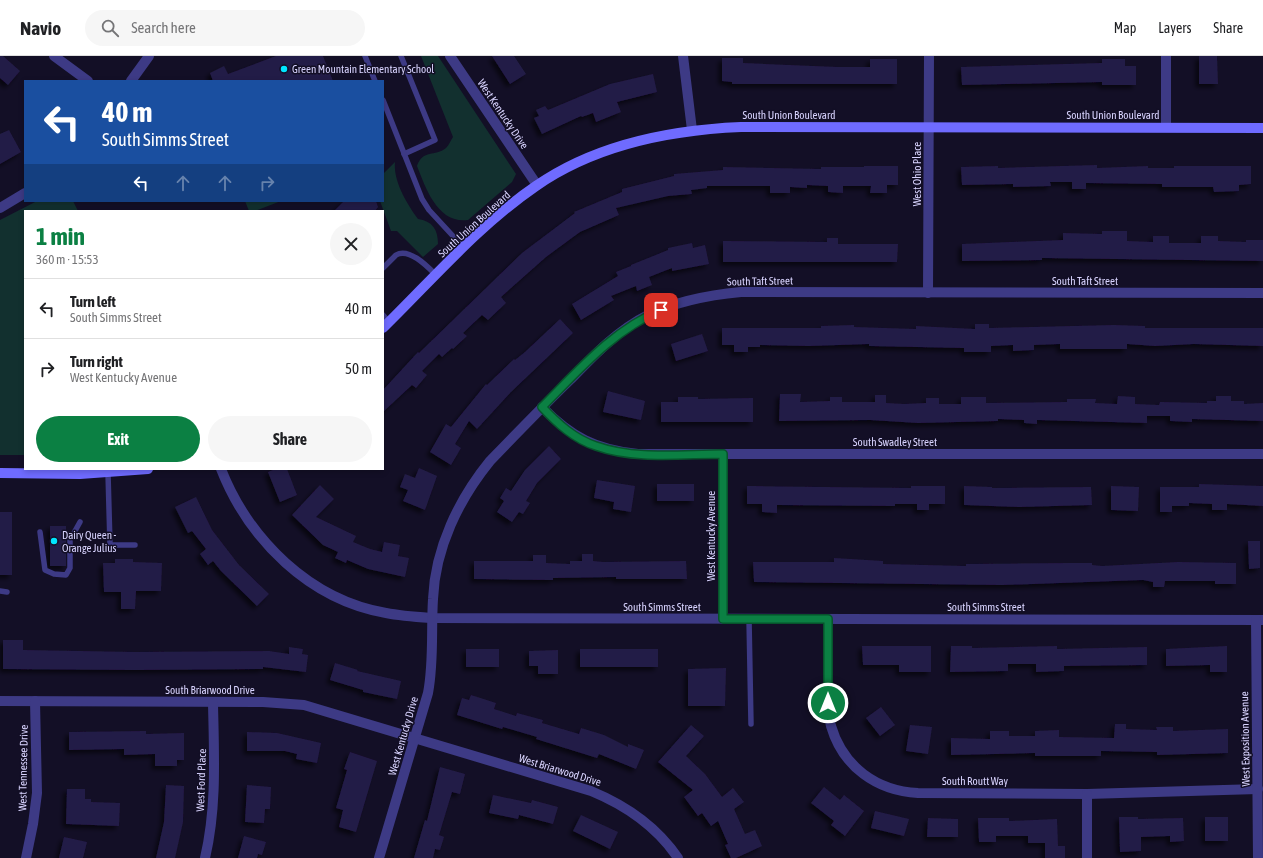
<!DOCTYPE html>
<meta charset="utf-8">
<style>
body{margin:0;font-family:"Asap Condensed",sans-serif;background:#f6f6f6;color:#202124;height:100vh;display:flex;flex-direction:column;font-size:15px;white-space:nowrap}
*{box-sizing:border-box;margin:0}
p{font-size:13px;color:#757577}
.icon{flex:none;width:22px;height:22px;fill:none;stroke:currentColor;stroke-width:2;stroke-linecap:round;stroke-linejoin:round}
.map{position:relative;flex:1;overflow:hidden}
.details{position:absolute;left:24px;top:154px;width:360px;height:260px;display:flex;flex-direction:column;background:#fff;border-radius:0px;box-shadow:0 2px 6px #0003}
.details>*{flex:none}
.banner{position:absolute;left:24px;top:24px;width:360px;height:122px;border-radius:0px;box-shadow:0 2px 6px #0003;background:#1a4fa0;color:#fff;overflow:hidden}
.pin{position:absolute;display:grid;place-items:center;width:34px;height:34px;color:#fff;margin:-17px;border-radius:8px;box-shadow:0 2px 6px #0006}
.me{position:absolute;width:44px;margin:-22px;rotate:0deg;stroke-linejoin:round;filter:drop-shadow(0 0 3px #0008)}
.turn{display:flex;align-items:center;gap:14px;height:84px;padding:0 12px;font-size:18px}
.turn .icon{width:52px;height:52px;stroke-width:2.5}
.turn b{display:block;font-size:28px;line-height:34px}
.lanes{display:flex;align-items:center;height:38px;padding:0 12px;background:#0003;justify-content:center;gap:20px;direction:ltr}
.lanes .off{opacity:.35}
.round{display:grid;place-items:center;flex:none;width:42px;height:42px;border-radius:21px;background:#f6f6f6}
.head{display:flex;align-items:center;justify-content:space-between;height:68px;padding:0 12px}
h1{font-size:24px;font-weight:700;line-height:30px;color:#0b8043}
.action{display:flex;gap:8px;margin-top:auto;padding:8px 12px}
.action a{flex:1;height:46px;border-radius:24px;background:#0b8043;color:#fff;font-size:16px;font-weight:700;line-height:46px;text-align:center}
.action a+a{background:#f6f6f6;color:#202124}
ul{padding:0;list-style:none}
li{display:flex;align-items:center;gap:12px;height:60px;padding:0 12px;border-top:1px solid #e0e0e0}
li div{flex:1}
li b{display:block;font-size:15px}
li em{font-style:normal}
header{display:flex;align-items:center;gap:24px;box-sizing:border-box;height:56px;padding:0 20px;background:#fff;border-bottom:1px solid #e0e0e0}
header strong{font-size:19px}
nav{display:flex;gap:22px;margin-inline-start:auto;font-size:14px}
.search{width:280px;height:36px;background:#f6f6f6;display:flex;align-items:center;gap:10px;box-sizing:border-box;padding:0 14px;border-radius:22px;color:#757577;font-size:15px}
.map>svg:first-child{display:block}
</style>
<header>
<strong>Navio</strong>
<div class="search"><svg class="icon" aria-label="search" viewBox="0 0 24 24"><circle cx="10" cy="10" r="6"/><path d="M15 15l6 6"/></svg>Search here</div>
<nav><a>Map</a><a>Layers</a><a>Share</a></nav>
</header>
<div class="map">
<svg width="1263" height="802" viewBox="0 0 1263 802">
<defs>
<filter id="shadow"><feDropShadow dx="-3.5" dy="3.5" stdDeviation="2" flood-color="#0009"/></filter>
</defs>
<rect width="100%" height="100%" fill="#130f26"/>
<g fill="#12302f">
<path d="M421 0H438L516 118 512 126 468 164C438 168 426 133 417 110 423 93 435 101 446 92 449 89 451 84 453 81Z"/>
<path d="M395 106C393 125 407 148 418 163 432 165 438 173 438 188L423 201 397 175H391L380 145H383V118Z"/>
<path d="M37 145H73L78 155H25V399H0V164Z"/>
<path d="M245 145H281L255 155H249Z"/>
</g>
<g fill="#241b47" filter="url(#shadow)">
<path d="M0 0H3L20 15 8 29 0 22Z"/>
<path d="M276 0H323L333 25H213L210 17 224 10 228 18Z"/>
<path d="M492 0H514L526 18 510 28Z"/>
<path d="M1199 0H1217L1218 28H1199Z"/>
<path d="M722 2H743V7L838 11H870V3H897V28H732V26L722 25Z"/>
<path d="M1102 3H1125V10H1136V29H1102V26L962 29 961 11 1102 7Z"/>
<path d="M653 18 657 36 617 46 621 56 596 66 593 57 582 61 581 60 542 78 534 62 539 60 536 54 545 50 548 54 610 28Z"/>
<path d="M9 74 21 96 0 108V78Z"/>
<path d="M1097 109V112L1148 110V112H1174V110H1251V128L1239 129V135L1214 136 1213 131H1162V128L1086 127V133H1072V126H1050L1051 130 1013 131V128L962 129 961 111 998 110V112Z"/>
<path d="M864 110H898V129H887V137H870L871 130H843V137L828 136V130L807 129V132L790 131V137H770V130H707V132L691 134 692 138 668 140 616 152 619 159 580 176 546 201 501 241 506 247 488 264 482 259 463 277 467 280 453 293 452 292 442 301 439 298 422 315 427 319 416 332 412 329 383 356V334L418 296 419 297 522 197 575 157 574 156 622 136V133L674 120V118L723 114V111L821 113V111H864Z"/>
<path d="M344 145H376L378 151 375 155H334Z"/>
<path d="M1102 175H1127V185L1153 186V180H1169V187H1201V180H1218V185L1246 186V184H1263V205L1042 202V204L962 205V188L1063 184V177L1102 178Z"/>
<path d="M827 182H838V188H898L897 206H723V185L827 186Z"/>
<path d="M692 187 693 192 705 189 709 208 672 215V212L649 221 652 229 637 235 636 230 611 240 614 244 581 264 572 248 618 220 616 216 631 210V209L668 194V192Z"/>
<path d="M560 263 573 277 511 336 477 373 469 365 455 388 461 392 451 409 430 396 446 368 451 371 486 328 487 329 514 303 515 304 525 296Z"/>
<path d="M975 268H989V272L1114 269 1145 270V272H1263V290L1194 288 1155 290 1127 288V293H1060V288L1034 289V294L1013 295V289L991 290V296H964V292L869 290V288L809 290 760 289V291H748V296H734V289H722V272H821V270L854 269V271L916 273V270L975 273Z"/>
<path d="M702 278 708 295 676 305 671 288Z"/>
<path d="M608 335 645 345 641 364 603 356Z"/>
<path d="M780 338H801L800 346 830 345V341H842V346H875V339H886V347L904 348 926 347V342H939V348H961V341H986V347L1067 346V343H1096L1095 347 1117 348 1118 340 1135 341V348L1159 349 1160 346 1207 347V345H1216V340H1231V345H1244V348L1263 347V365L1192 363V366L1170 365V360H1147V367L1037 364V368L1024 367V364L998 363V365L918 367 870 364 779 365Z"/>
<path d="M678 341H698V343L753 342V366H661V346H678Z"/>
<path d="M549 390 561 403 537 427 526 445 530 447 523 458 519 456 512 466 497 456 504 445 500 442 506 432 511 435 525 414Z"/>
<path d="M419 412 437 420 425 454 403 445 408 434 400 431 405 418 415 422Z"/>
<path d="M275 413H287L297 439 280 446 268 416Z"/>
<path d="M597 424 635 430 631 456 613 453 614 446 594 442Z"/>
<rect x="657" y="428" width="37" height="17"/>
<path d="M1199 428 1263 430V450L1227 448V454H1212V448L1189 447V450H1172V456H1160V431H1199Z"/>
<path d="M320 429 334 443 316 461 356 480 353 486 370 493 382 496 384 486 400 489 398 500 409 502 405 521 368 513 347 504 346 507 335 502 338 496 323 489 292 459Z"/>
<path d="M747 430 911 432V430H945V448H929V454H917V448H895V450L777 449V457L762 456V448H747Z"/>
<path d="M964 430 992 431V432L1091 431 1092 449 1019 451 964 449Z"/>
<path d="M1111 430 1139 431 1138 455 1111 454Z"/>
<path d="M196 441 212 474 239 509 269 538 257 550 221 515 213 505 208 509 200 498 206 493 192 475 188 477 175 451Z"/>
<rect x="0" y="456" width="12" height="63"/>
<rect x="50" y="470" width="16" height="40"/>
<path d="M1248 485H1260V512L1249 513Z"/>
<path d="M582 498H593V505L603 506 686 505 687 523H616V521L553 522V524L474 523V505H533V499H546V507L570 508V505H582Z"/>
<path d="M834 502 883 505V508L966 510V508L1072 507H1092V509L1102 510 1178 506 1236 507V528H1215V525H1165L1164 531H1153V526L1143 524 1002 529 754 526 753 506H834Z"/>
<path d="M115 503H133V506L162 507 161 535H136L135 553H121V536H104L103 507H115Z"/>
<path d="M3 584H23V594L135 596 269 595 289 598V591L303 593 302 598 308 599 306 616 263 611V613L135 614 3 613Z"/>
<path d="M862 590H931V616H899V609H863Z"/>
<path d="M951 590H972V592L1057 590V593L1147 591V609L1064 610V615L1036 616V608H1008V615L950 616Z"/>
<path d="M1227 590V616H1210V609L1166 610V593Z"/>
<rect x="466" y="593" width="33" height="18"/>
<rect x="580" y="593" width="78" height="18"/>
<path d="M558 594V618H538V610H529V595Z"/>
<path d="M335 607 358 614 357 615 401 625 397 643 363 636V634L330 624Z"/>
<path d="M726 612 725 650H688V613Z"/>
<path d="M471 639 496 647 494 653 516 660 517 657 543 664 542 667 579 678 581 672 604 679 628 691V688L644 694 636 713 599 698 597 702 536 683 537 681 503 671 502 673 457 659 462 642 469 644Z"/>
<path d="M881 651 895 669 880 680 866 662Z"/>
<path d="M1115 668H1126V673L1157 674 1156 671H1173V675L1228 673V697L1157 699V696L1101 695V700H1035V697L951 699V682L990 683V675H1009V680H1035V675L1059 674V681L1114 682Z"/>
<path d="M691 669 704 680 686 700 705 718 722 741 733 732 744 746 734 753 745 778 755 774 762 790 736 802H731L725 789 728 788 718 765 711 770 702 757 698 760 684 741 693 734 658 706Z"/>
<path d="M910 669 932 671 928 698 906 695Z"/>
<path d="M146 675V678L184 677V704H177V710H155V698L124 699V693L69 694V676Z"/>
<path d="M247 676 277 677 321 687 317 707 296 703 297 698 285 695H247Z"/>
<path d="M350 696 377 705 356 776 339 771 343 754 336 752 347 714 344 713Z"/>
<path d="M440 711 465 718 460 738 452 736 439 779 444 781 440 794 435 793 433 802H414L425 764 427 765Z"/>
<path d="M166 729 184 730 183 766 175 802H156L164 766Z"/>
<path d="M247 729 271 731 270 753H265L264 767 245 766Z"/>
<path d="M824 731 840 744 844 739 864 755 845 780 831 769 834 765 811 747Z"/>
<path d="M67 733H85V743H91V746L120 747 119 770 66 768Z"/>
<path d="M493 739 531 747 532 744 558 751 553 768 519 759 518 763 489 757Z"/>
<path d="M875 755 909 763 904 780 871 772Z"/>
<path d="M581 759 618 776 610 793 573 775Z"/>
<path d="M1119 761H1138V763L1183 762 1184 785 1170 786V780L1141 781V795L1120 796Z"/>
<rect x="1205" y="761" width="23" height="24"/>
<path d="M928 762 958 763V781H927Z"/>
<path d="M978 762H1009V765L1057 763 1058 790H1065V802H1045V787H1028V780H996V786H979Z"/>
<path d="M244 780 266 786 262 799 258 798 257 802H238Z"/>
<path d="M64 781 87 786 83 802H59Z"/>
</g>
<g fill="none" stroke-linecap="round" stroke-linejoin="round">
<g stroke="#3d3a85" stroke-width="5.5">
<path d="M365 0 375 25"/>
<path d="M401 0 435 84 404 98"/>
<path d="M383 44 422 143 429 154 464 192"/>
<path d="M383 212 396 199C409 191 428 211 436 219"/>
<path d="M383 259 389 266"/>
<path d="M108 417 110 489H135"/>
<path d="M40 476 45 514 54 518 66 519 70 512V484L80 466"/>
<path d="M0 535 7 536"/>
<path d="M749 563 751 668"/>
</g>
<g stroke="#3d3a85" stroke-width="10">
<path d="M54 0 88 25"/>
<path d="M450 0 537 129"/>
<path d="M683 0 692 74"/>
<path d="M131 25 149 0"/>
<path d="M1166 71V0"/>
<path d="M0 152 25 137"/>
<path d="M928 237 929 0"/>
<path d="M542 351C571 381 596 394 638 398H1263"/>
<path d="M221 413C249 484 310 544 386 557 401 560 417 561 432 562L1263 564"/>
<path d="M723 563V398"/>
<path d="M828 563C828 584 828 604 828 624 828 639 827 655 831 670 843 711 877 735 918 737L1087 738 1258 733"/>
<path d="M1256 564 1258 802"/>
<path d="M0 645 263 646 304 649 591 735C625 749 657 771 678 802"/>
<path d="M26 802 33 768 37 737 35 645"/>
<path d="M205 802C217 751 214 699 213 647"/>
<path d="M379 802 428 637C434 606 431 574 433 543 435 492 459 443 490 405 517 377 543 350 571 323 594 299 618 274 648 259 677 245 709 239 741 236L1263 237"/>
<path d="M1087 802V738"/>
</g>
<g stroke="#6f6bff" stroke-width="10">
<path d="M383 272C432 224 479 169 536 130 595 89 670 74 741 71L1263 72"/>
<path d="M0 417 80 418 148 413"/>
</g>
</g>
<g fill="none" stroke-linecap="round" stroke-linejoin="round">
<defs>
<path id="route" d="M661 254C613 274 578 315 542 351 557 367 574 383 596 390 635 404 682 398 723 398V563H828V647"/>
</defs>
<use href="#route" stroke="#07532c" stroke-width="10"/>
<use href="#route" stroke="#0b8043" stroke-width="7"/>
</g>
<g fill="#00e5ff" stroke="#130f26" stroke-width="1.5">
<circle cx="284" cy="13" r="4"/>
<circle cx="54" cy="485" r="4"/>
</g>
<g text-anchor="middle" stroke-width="3" stroke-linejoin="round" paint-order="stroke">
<g font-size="11" fill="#d9d4ff" stroke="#130f26" text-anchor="start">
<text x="292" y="17">Green Mountain Elementary School</text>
<text x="62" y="483">Dairy Queen -<tspan x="62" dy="13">Orange Julius</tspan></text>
</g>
<g font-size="11" fill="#d9d4ff" stroke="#130f26">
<text transform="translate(503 58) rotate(56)" y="4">West Kentucky Drive</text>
<text x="789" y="63">South Union Boulevard</text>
<text x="1113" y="63">South Union Boulevard</text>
<text transform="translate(917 118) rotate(-90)" y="4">West Ohio Place</text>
<text transform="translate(474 168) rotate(-42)" y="4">South Union Boulevard</text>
<text transform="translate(760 225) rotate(-1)" y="4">South Taft Street</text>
<text x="1085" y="229">South Taft Street</text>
<text x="895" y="390">South Swadley Street</text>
<text transform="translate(711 480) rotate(-90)" y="4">West Kentucky Avenue</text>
<text x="662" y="555">South Simms Street</text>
<text x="986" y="555">South Simms Street</text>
<text x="210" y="638">South Briarwood Drive</text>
<text transform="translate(403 680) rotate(-74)" y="4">West Kentucky Drive</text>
<text transform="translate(1245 683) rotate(-91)" y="4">West Exposition Avenue</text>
<text transform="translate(23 712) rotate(-89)" y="4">West Tennessee Drive</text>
<text transform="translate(560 714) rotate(17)" y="4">West Briarwood Drive</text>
<text transform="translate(201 724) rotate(-88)" y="4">West Ford Place</text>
<text x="975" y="729">South Routt Way</text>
</g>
</g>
</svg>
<div class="pin" style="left:661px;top:254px;background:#d93025"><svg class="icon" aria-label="arrive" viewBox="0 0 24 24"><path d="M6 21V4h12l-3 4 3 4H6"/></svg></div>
<svg class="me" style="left:828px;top:647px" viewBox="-20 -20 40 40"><circle r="17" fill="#0b8043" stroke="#fff" stroke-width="3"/><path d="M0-11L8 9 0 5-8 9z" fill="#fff"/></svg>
<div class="banner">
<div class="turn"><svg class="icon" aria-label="left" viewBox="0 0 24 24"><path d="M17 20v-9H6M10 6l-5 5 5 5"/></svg><div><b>40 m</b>South Simms Street</div></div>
<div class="lanes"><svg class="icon" aria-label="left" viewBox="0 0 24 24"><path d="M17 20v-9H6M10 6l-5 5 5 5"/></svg><svg class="icon off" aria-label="ahead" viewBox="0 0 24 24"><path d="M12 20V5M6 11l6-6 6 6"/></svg><svg class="icon off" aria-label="ahead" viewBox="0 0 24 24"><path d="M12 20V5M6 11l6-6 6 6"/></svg><svg class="icon off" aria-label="right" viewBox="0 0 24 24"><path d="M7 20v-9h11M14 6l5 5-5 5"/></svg></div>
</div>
<section class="details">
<div class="head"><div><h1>1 min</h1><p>360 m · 15:53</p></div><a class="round"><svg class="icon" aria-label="close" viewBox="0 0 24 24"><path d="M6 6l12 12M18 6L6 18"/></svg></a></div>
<ul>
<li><svg class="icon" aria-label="left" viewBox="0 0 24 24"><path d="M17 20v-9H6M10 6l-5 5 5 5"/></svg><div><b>Turn left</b><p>South Simms Street</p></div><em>40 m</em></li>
<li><svg class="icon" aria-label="right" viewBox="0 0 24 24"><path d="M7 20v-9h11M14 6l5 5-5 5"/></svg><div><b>Turn right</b><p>West Kentucky Avenue</p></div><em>50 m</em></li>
</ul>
<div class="action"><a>Exit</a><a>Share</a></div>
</section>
</div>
